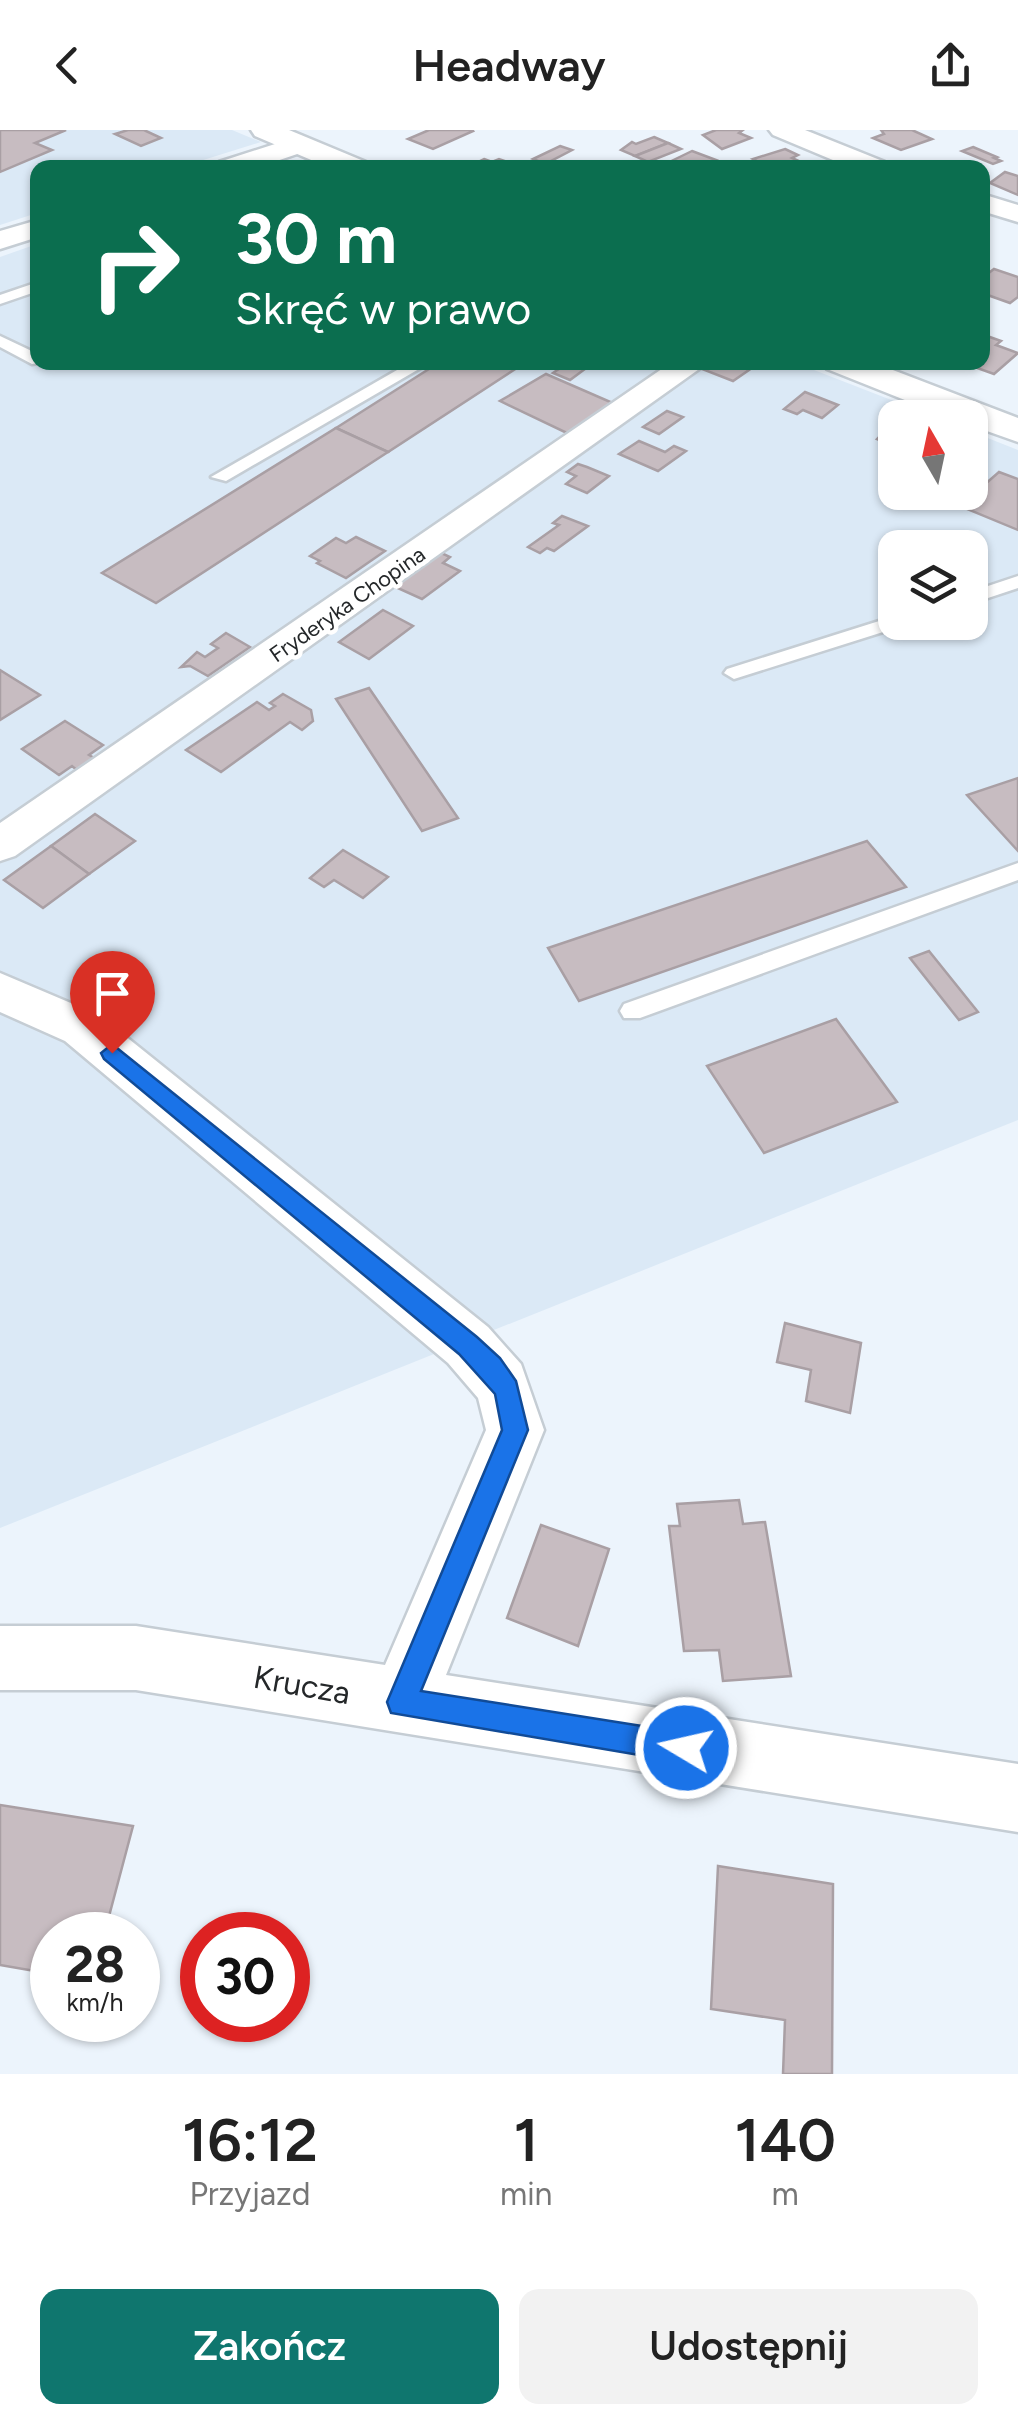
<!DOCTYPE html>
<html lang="pl">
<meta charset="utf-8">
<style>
body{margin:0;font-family:Figtree,sans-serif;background:#f2f2f2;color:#222;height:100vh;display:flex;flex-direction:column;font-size:38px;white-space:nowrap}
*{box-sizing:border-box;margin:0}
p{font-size:32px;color:#767676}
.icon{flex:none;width:55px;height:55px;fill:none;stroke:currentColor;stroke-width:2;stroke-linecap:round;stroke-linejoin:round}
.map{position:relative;height:1944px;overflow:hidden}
.panel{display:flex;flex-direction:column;background:#fff;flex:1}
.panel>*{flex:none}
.top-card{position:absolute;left:30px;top:30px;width:960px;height:210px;border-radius:20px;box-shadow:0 2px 8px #0004;background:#0b6e4f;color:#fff;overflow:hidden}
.needle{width:65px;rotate:351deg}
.fabs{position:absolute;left:878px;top:270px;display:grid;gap:20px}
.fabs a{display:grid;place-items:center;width:110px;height:110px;border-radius:20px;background:#fff;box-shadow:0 2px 8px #0004;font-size:50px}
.speed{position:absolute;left:30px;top:1782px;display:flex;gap:20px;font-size:50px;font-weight:700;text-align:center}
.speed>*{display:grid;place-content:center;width:130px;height:130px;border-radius:50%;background:#fff;box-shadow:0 2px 8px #0004;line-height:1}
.speed small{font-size:25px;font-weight:400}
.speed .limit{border:15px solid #d22;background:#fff;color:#111}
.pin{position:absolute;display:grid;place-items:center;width:85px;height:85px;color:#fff;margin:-102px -42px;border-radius:50% 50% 50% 0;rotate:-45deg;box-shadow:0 0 10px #0007}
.pin .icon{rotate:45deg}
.me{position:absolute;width:110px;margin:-55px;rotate:279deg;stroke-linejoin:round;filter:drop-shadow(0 0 8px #0008)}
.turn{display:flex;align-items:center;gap:35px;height:210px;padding:0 40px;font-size:45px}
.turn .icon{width:130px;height:130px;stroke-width:2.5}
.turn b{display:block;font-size:70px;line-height:85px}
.eta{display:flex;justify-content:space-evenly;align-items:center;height:170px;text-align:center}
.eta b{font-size:60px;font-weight:600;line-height:70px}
.action{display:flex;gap:20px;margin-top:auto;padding:20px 40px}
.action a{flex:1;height:115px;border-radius:20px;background:#0f766e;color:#fff;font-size:40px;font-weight:600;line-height:115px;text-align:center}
.action a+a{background:#f2f2f2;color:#222}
header{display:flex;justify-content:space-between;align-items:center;height:130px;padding:0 40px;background:#fff;font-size:45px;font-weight:600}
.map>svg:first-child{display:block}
</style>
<header><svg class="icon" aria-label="back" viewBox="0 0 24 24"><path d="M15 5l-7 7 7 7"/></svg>Headway<svg class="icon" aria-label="share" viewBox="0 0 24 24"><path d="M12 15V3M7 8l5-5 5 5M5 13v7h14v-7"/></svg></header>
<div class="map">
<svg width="1018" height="1944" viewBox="0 0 1018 1944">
<rect width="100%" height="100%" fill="#ecf4fc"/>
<g fill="#dbe9f6" fill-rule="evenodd">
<path d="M0 0H232L261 12 181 37 38 38 37 83 0 95Z"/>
<path d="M37 114 38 232 796 233 935 287 895 288V362H970V301L1018 320V990L0 1398V127ZM895 418H970V492H895Z"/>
</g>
<g fill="#c7bcc1" stroke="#a99fa4" stroke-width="2.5">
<path d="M0 0H66L35 13 52 20 0 42Z"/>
<path d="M128 0H144L161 8 141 16 115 4Z"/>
<path d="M429 0H472L473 1 433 19 408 9Z"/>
<path d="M716 0H743L739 3 751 8 722 19 703 5Z"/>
<path d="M912 0 932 9 901 20 873 8 884 4 881 0Z"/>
<path d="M654 7 668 13 635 26 621 20 632 12 636 14Z"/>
<path d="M668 13 681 19 648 32 635 26Z"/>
<path d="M560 16 572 20 545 34 533 29Z"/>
<path d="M973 17 997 27 994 28 1001 31 993 34 962 21Z"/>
<path d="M785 19 798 25 792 28 803 33 791 38H764L767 36 753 29Z"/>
<path d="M692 21 716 30 701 38H657Z"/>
<path d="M484 29 492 32 499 29 519 36 466 38Z"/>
<path d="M1005 42 1018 46V65L990 53Z"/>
<path d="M994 139 1018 147V167L1010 173 982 163V148Z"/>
<path d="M987 206 1001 211 996 215 1018 223 994 244 977 238 983 234 982 210Z"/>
<path d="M440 232H526L388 322 336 298Z"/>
<path d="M569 232H591L593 233 570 250 553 243Z"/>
<path d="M712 232H730L749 240 733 251 702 239Z"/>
<path d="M546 244 615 274 569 304 500 271Z"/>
<path d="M805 262 838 275 822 288 803 280 797 284 784 279Z"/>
<path d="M667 281 683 287 659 304 643 297Z"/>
<path d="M895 291V317L877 309Z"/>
<path d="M336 298 388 322 156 473 102 443Z"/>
<path d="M639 311 665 322 674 316 686 321 658 341 619 324Z"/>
<path d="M578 334 587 337 609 346 587 363 566 354 576 346 567 342Z"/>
<path d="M999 342 1018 349V400L960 376Z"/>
<path d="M562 386 588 396 554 421 547 418 540 423 528 417 559 395 553 393Z"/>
<path d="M356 407 385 421 346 448 317 433 320 431 310 426 336 408 346 413Z"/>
<path d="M437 421 450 427 443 433 460 441 422 469 391 455Z"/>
<path d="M383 480 413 496 369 529 339 512Z"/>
<path d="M226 503 250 517 208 546 190 536 181 537 197 522 205 527 218 518 211 514Z"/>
<path d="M0 540 40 565 0 590Z"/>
<path d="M369 558 458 688 422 701 336 569Z"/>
<path d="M283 564 311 580 313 591 302 600 290 592 221 642 186 620 257 572 269 580 275 576 270 573Z"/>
<path d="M65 591 103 615 89 625 96 629 78 641 72 636 59 645 22 619Z"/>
<path d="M1018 648V721L967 665Z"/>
<path d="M95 684 135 711 89 744 51 716Z"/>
<path d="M867 711 906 757 579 871 548 818Z"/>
<path d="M51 716 89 744 43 778 4 750Z"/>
<path d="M343 720 388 747 363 768 334 750 324 757 310 748Z"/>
<path d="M929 821 978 882 959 890 910 828Z"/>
<path d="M836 889 897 972 764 1023 707 936Z"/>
<path d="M785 1193 861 1213 850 1283 806 1271 811 1240 777 1232Z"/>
<path d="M739 1370 743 1394 765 1392 791 1546 723 1551 719 1520 684 1521 669 1396H680L677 1374Z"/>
<path d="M541 1395 609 1419 578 1516 507 1488Z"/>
<path d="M0 1675 133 1696 104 1805H52V1844L0 1835Z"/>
<path d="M718 1736 833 1754 832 1944H783L785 1890 711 1879Z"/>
</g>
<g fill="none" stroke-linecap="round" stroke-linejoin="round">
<defs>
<g id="lane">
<path d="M38 152V161L0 174V165Z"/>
<path d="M0 206 38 224V232H45L32 234 0 217Z"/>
<path d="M411 232H431L226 351 211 347Z"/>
<path d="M1018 446V458L970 474V462Z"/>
<path d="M895 486V492H904L902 496 734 549 724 543 727 539Z"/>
<path d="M1018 733V750L640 888H624L620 881 624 874Z"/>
</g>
<g id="street">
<path d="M769 0H805L885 32 889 38H852L773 5Z"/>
<path d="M300 6 313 14 309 20 256 38H215L219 32Z"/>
<path d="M982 64 1018 75V92L982 81Z"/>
<path d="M38 90V107L0 119V101Z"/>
<path d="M672 232H709L15 726 0 731V693Z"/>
<path d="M0 843 99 885 488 1197 521 1234 544 1300 446 1545 1018 1634V1702L136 1560H0V1496H136L385 1535 486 1300 478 1268 448 1233 65 911 0 882Z"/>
</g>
<g id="secondary">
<path d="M251 0H289L366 32 370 38H330L255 6Z"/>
<path d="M822 232H872L1018 288V312L970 295V288H950L827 239Z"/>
</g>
</defs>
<use href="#lane" stroke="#c5cdd4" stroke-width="5"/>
<use href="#street" stroke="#c5cdd4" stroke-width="5"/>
<use href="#secondary" stroke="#c5cdd4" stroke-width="5"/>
<use href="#lane" fill="#fff" fill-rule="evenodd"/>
<use href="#street" fill="#fff" fill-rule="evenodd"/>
<use href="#secondary" fill="#fff" fill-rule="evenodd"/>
</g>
<path fill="#1a73e8" stroke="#114b97" stroke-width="2.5" d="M112 914 477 1207 500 1228 516 1251 528 1300 421 1561 686 1603 697 1607 702 1618 697 1628 686 1633 391 1583 387 1572 502 1300 495 1264 459 1224 104 929 101 923Z"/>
<g text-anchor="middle" stroke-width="9" stroke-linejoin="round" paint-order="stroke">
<g font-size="22" fill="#242729" stroke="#fff">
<text transform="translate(347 474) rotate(-35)" y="8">Fryderyka Chopina</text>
</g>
<g font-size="32" fill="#242729" stroke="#fff">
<text transform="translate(302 1555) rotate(10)" y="11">Krucza</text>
</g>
</g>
</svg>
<div class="fabs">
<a><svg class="needle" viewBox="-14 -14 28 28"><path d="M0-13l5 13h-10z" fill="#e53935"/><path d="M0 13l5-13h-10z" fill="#767676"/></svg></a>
<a><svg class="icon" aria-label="layers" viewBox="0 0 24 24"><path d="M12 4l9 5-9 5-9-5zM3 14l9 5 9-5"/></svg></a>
</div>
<div class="speed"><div>28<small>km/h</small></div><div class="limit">30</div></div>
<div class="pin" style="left:112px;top:923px;background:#d93025"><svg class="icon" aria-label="arrive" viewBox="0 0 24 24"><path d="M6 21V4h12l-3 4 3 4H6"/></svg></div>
<svg class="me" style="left:686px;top:1618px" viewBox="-20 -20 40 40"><circle r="17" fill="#1a73e8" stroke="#fff" stroke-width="3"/><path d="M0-11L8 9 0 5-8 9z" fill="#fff"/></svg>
<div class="top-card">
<div class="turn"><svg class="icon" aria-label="right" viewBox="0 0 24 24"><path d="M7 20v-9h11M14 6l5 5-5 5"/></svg><div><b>30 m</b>Skręć w prawo</div></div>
</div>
</div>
<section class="panel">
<div class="eta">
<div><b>16:12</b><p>Przyjazd</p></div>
<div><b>1</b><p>min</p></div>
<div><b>140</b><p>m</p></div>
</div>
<div class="action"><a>Zakończ</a><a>Udostępnij</a></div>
</section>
